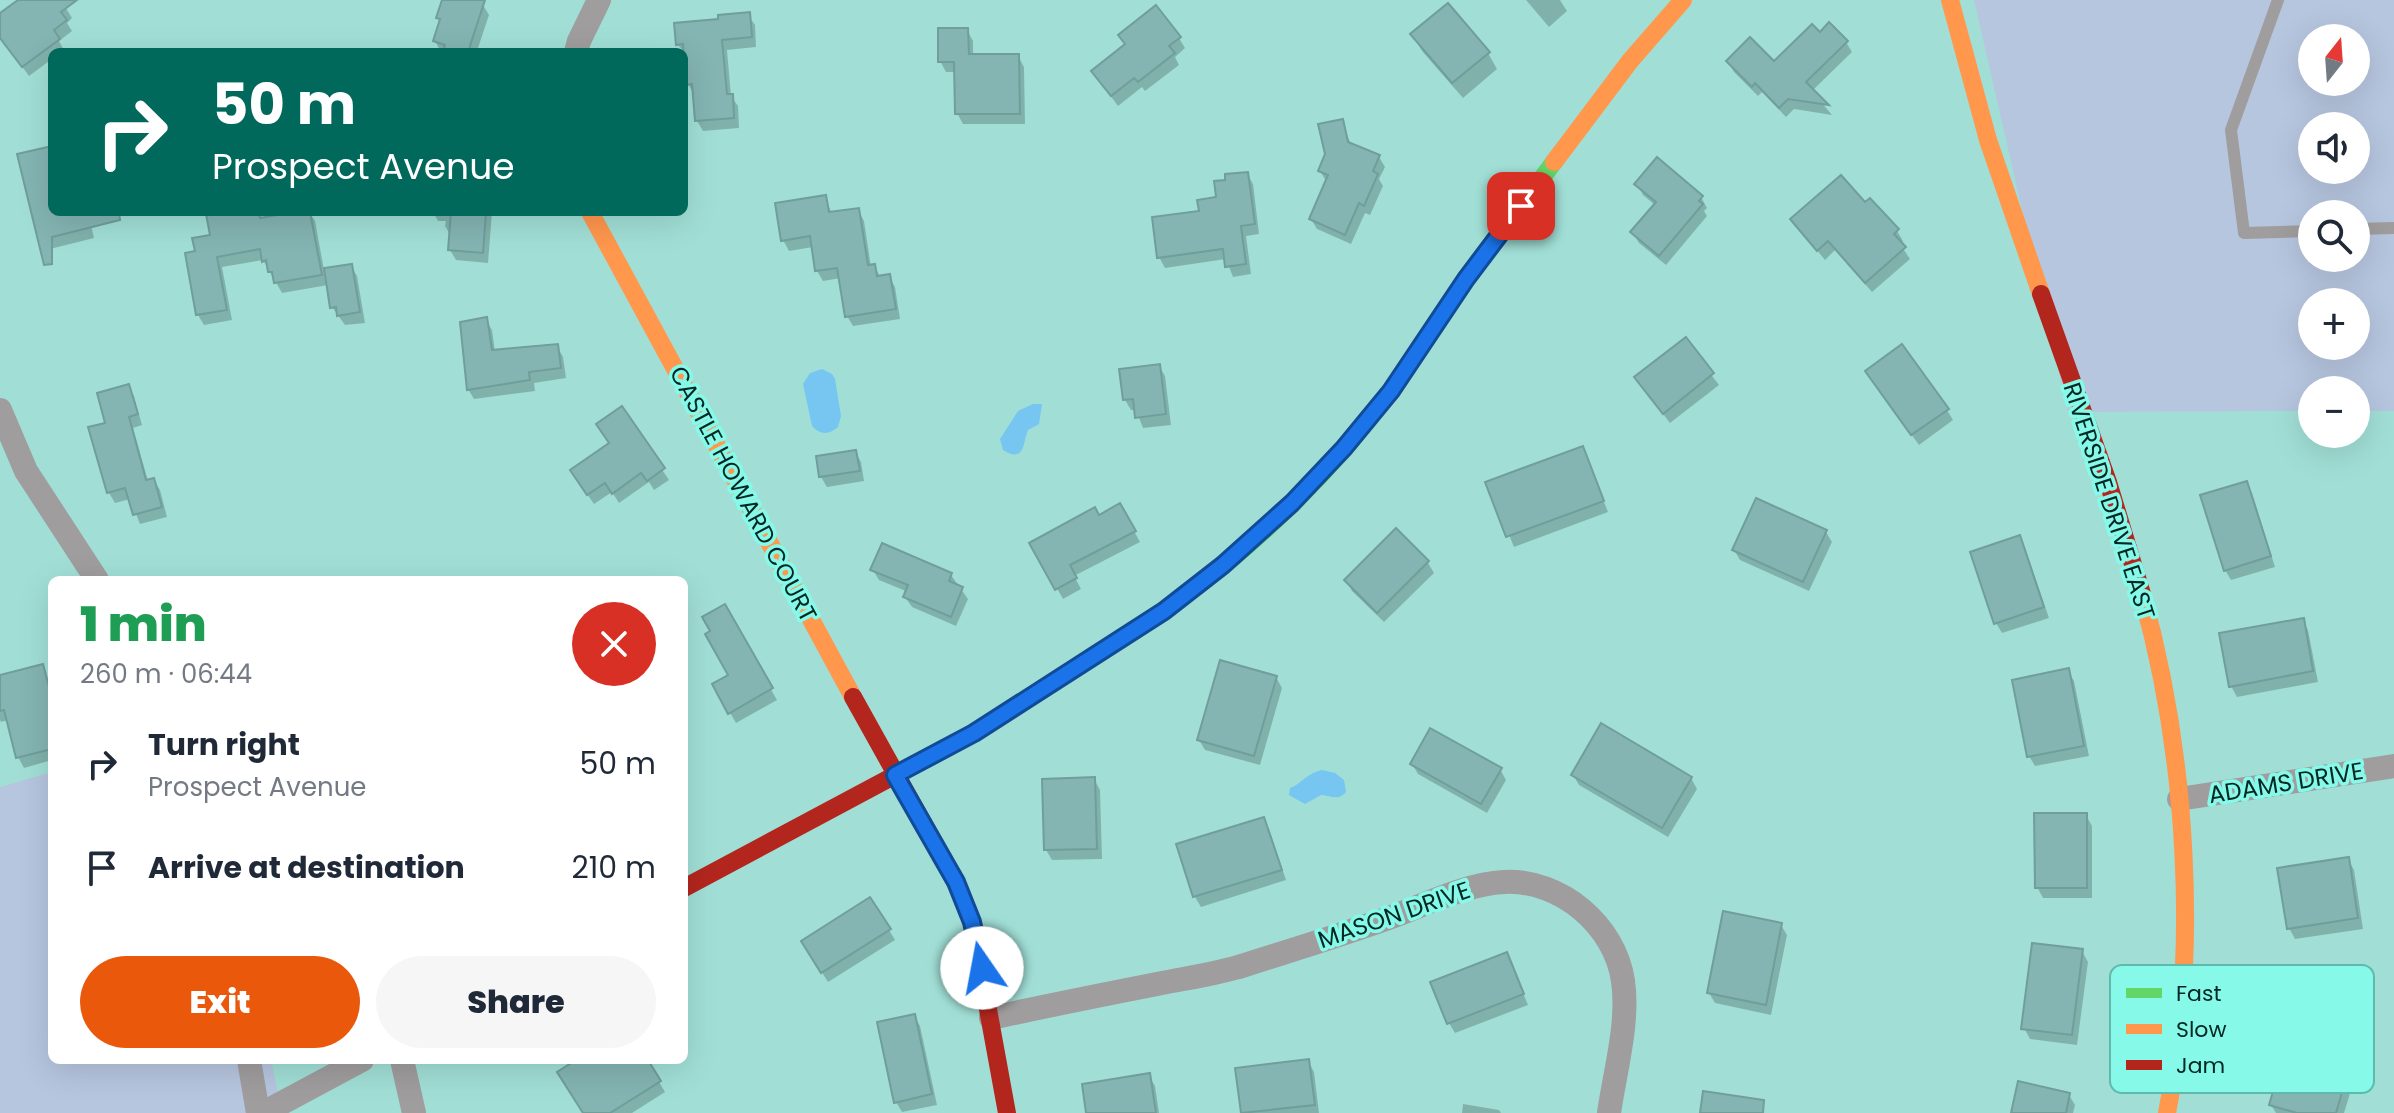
<!DOCTYPE html>
<meta charset="utf-8">
<style>
body{margin:0;font-family:Poppins,sans-serif;background:#f6f6f7;color:#1f2937;height:100vh;display:flex;flex-direction:column;font-size:30px;white-space:nowrap}
*{box-sizing:border-box;margin:0}
p{font-size:26px;color:#747a83}
.icon{flex:none;width:44px;height:44px;fill:none;stroke:currentColor;stroke-width:2;stroke-linecap:round;stroke-linejoin:round}
.map{position:relative;flex:1;overflow:hidden}
.drawer{position:absolute;left:48px;top:576px;width:640px;height:488px;display:flex;flex-direction:column;background:#fff;border-radius:12px;box-shadow:0 8px 32px #0002}
.drawer>*{flex:none}
.guide{position:absolute;left:48px;top:48px;width:640px;height:168px;border-radius:12px;box-shadow:0 8px 32px #0002;background:#00695c;color:#fff;overflow:hidden}
.needle{width:52px;rotate:17deg}
.tools{position:absolute;left:2298px;top:24px;display:grid;gap:16px}
.tools a{display:grid;place-items:center;width:72px;height:72px;border-radius:50%;background:#fff;box-shadow:0 8px 32px #0002;font-size:40px}
.pin{position:absolute;display:grid;place-items:center;width:68px;height:68px;color:#fff;margin:-34px;border-radius:16px;box-shadow:0 4px 12px #0006}
.me{position:absolute;width:88px;margin:-44px;rotate:348deg;stroke-linejoin:round;filter:drop-shadow(0 0 6px #0008)}
.turn{display:flex;align-items:center;gap:28px;height:168px;padding:0 32px;font-size:36px}
.turn .icon{width:104px;height:104px;stroke-width:2.5}
.turn b{display:block;font-size:56px;line-height:68px}
.round{display:grid;place-items:center;flex:none;width:84px;height:84px;border-radius:42px;background:#f6f6f7}
.head{display:flex;align-items:center;justify-content:space-between;height:136px;padding:0 32px}
h1{font-size:48px;font-weight:800;line-height:60px;color:#1e9e55}
.action{display:flex;gap:16px;margin-top:auto;padding:16px 32px}
.action a{flex:1;height:92px;border-radius:48px;background:#ea580c;color:#fff;font-size:32px;font-weight:800;line-height:92px;text-align:center}
.action a+a{background:#f6f6f7;color:#1f2937}
ul{padding:0;list-style:none}
li{display:flex;align-items:center;gap:24px;height:104px;padding:0 32px}
li div{flex:1}
li b{display:block;font-size:30px}
li em{font-style:normal}
.map>svg:first-child{display:block}
</style>
<div class="map">
<svg width="2394" height="1113" viewBox="0 0 2394 1113">
<rect width="100%" height="100%" fill="#a1dfd6"/>
<g fill="#b6c6df" fill-rule="evenodd">
<path d="M1974 0H2394V411H2356V390H2312V411L2068 412ZM2312 38H2356V82H2312ZM2312 126H2356V170H2312ZM2312 214H2356V258H2312ZM2312 302H2356V346H2312Z"/>
<path d="M52 772V1060H271L281 1108 273 1113H0V787Z"/>
</g>
<g fill="#77c5f1">
<path d="M822 369 832 374 835 379 841 416 838 427C829 435 820 435 812 426L803 384 810 373Z"/>
<path d="M1033 404H1042L1039 424 1028 430C1023 442 1025 464 1003 450L1000 439 1018 411Z"/>
<path d="M1322 770 1335 773 1344 780 1346 792C1338 801 1332 796 1321 795L1305 804 1289 795 1290 788C1302 784 1305 774 1322 770Z"/>
</g>
<g fill="#0003">
<path d="M22 0H61L72 18 67 23 72 31 59 41 64 50 52 52V59L29 76 0 37V16Z"/>
<path d="M444 0H468L483 5 489 15 478 48 485 52H441L435 41Z"/>
<path d="M1526 0H1560L1567 11 1549 27Z"/>
<path d="M748 15 755 25 756 47 727 50 731 96 738 106 739 128 703 131 697 121 694 94 688 84 684 52 678 45 721 21Z"/>
<path d="M967 30 973 41V56H1018L1024 67 1025 124H963L957 113 956 72H946L940 61Z"/>
<path d="M1820 34 1846 42 1852 52 1812 91 1832 115 1794 109 1786 117 1762 92 1758 96 1734 72 1728 61 1774 64Z"/>
<path d="M1413 35 1488 53 1497 69 1463 98 1422 51Z"/>
<path d="M1179 38 1185 48 1175 57 1179 65 1145 91 1142 87 1118 106 1093 72Z"/>
<path d="M1342 121 1351 145 1379 157 1385 167 1379 179 1383 186 1370 215 1365 213 1351 244 1317 229 1311 219 1326 181 1320 171Z"/>
<path d="M52 148V212H88L94 238 46 250Z"/>
<path d="M1247 174 1253 184 1259 234 1246 236 1251 274 1233 277 1226 259 1165 268 1159 257 1201 212 1218 199 1227 181Z"/>
<path d="M1637 184 1701 197 1707 208 1704 211 1707 216 1666 265 1639 243 1633 233 1655 205 1643 195Z"/>
<path d="M825 197 832 214 858 210 864 221 871 267 874 266 881 278 889 276 895 287 900 319 853 326 847 316 841 278 823 281 817 271 813 247 789 251 783 240Z"/>
<path d="M1865 205 1897 231 1903 241 1900 244 1910 259 1872 292 1835 250 1825 260 1792 220Z"/>
<path d="M231 212H259L263 219 309 212 315 221 324 270 351 266 357 276 365 323 345 325 332 307 328 285 282 293 263 260 222 267 232 320 204 325 198 315 187 254 197 252Z"/>
<path d="M433 212H492L488 263 456 260 450 250 451 236 445 226 446 221H438Z"/>
<path d="M486 320 492 330 495 352 557 346 563 357 566 378 534 383 535 391 474 399 468 389Z"/>
<path d="M1685 340 1719 385 1670 423 1643 388Z"/>
<path d="M1159 366 1165 376 1171 425 1143 428 1136 410H1131L1125 400Z"/>
<path d="M1873 382 1947 410 1953 420 1919 445Z"/>
<path d="M128 386 134 396 142 425 133 428 148 481 154 480 160 490 167 517 140 524 130 499 115 503 109 493 91 429 108 425Z"/>
<path d="M621 409 669 480 654 490 649 482 619 503 612 492 594 504 578 481 611 444Z"/>
<path d="M1582 448 1608 512 1514 547 1488 483Z"/>
<path d="M855 452 861 462 864 481 827 487 821 477Z"/>
<path d="M2246 483 2252 493 2275 567 2231 580 2225 570Z"/>
<path d="M1120 505 1140 542 1074 576 1081 589 1063 599 1032 544 1098 517Z"/>
<path d="M1396 531 1428 563 1434 573 1384 622 1352 591 1346 580Z"/>
<path d="M1826 532 1832 542 1809 591 1740 560 1734 550Z"/>
<path d="M2019 538 2025 548 2049 618 2002 633 1996 623Z"/>
<path d="M873 570 951 575 968 599 956 626 912 607 905 597 908 592 879 580Z"/>
<path d="M724 607 777 700 736 723 714 685 730 676 713 632Z"/>
<path d="M2302 620 2308 630 2318 682 2237 697 2231 686Z"/>
<path d="M42 666 52 692V760L24 768 18 757 8 720 1 722 0 720V677Z"/>
<path d="M2068 671 2074 681 2089 756 2035 766 2029 756Z"/>
<path d="M1276 677 1282 688 1260 765 1205 750 1199 740Z"/>
<path d="M1412 764 1500 769 1506 780 1487 813 1418 774Z"/>
<path d="M1573 775 1691 778 1697 789 1668 837 1579 785Z"/>
<path d="M1094 779 1100 790 1102 859 1052 860 1046 850Z"/>
<path d="M2086 815 2092 826V898H2043L2037 887Z"/>
<path d="M1263 819 1269 829 1286 880 1201 907 1195 897 1178 846Z"/>
<path d="M2348 859 2354 870 2363 929 2295 939 2289 928Z"/>
<path d="M1781 925 1787 935 1771 1015 1715 1003 1709 993Z"/>
<path d="M889 930 895 940 828 982 809 952Z"/>
<path d="M2082 951 2088 962 2077 1045 2030 1039 2024 1028Z"/>
<path d="M1507 954 1528 1005 1455 1033 1449 1023Z"/>
<path d="M914 1016 920 1026 937 1105 902 1112 896 1102Z"/>
<path d="M580 1060H646L665 1092 632 1113H585Z"/>
<path d="M1308 1061 1314 1072 1319 1113H1243L1237 1070Z"/>
<path d="M1149 1076 1155 1086 1159 1113H1088Z"/>
<path d="M2346 1076 2352 1087 2344 1113H2276L2271 1105Z"/>
<path d="M2069 1095 2075 1105 2073 1113H2013Z"/>
<path d="M1463 1104 1499 1110 1501 1113H1462Z"/>
</g>
<g fill="#84b5b3" stroke="#709e9b" stroke-width="2">
<path d="M18 0H77L61 12 67 20 54 30 60 39 22 67 0 38V13Z"/>
<path d="M442 0H485L468 52H443L445 45 433 41 440 19 436 18Z"/>
<path d="M1448 3 1490 52 1452 83 1410 34Z"/>
<path d="M1156 5 1181 37 1169 46 1175 53 1138 82 1134 78 1111 96 1091 71 1125 44 1118 35Z"/>
<path d="M750 12 752 37 722 40 727 94H733L734 118 695 121 692 84 686 85 683 44 676 45 674 23 718 19V15Z"/>
<path d="M1829 22 1848 41 1806 82 1829 105 1788 99 1779 108 1755 83 1752 87 1726 61 1750 37 1774 61 1812 24 1820 32Z"/>
<path d="M938 28H968L969 54H1019L1020 114H955L954 62H938Z"/>
<path d="M1343 119 1348 142 1380 155 1373 171 1378 174 1364 206 1359 203 1345 235 1309 219 1328 175 1318 171 1325 154 1318 124Z"/>
<path d="M52 146V212H119L120 220 52 237V264L44 265 17 154Z"/>
<path d="M1657 157 1703 196 1699 201 1703 204 1659 256 1630 232 1656 202 1634 184Z"/>
<path d="M1248 172 1255 224 1241 226 1246 264 1225 267 1223 249 1157 258 1152 217 1199 211 1197 200 1216 197 1214 181 1225 180V174Z"/>
<path d="M1841 175 1865 202 1870 198 1899 229 1894 234 1906 247 1865 283 1828 241 1817 251 1790 219Z"/>
<path d="M826 195 829 212 859 208 868 265 875 264 877 276 890 274 896 309 845 317 837 268 815 271 810 236 781 241 775 203Z"/>
<path d="M219 212H258L260 218 293 212H310L322 275 274 283 272 272H268L266 260 262 262 260 249 217 257 227 310 196 315 185 253 195 251 192 238 210 235 206 214Z"/>
<path d="M451 212H486L483 253 448 250Z"/>
<path d="M352 264 360 312 337 316 336 307 330 308 324 268Z"/>
<path d="M487 317 492 350 558 344 561 368 529 372 530 380 467 390 460 322Z"/>
<path d="M1686 337 1714 373 1663 414 1634 377Z"/>
<path d="M1902 344 1949 409 1911 435 1865 371Z"/>
<path d="M1160 364 1166 414 1135 418 1133 399 1123 400 1119 369Z"/>
<path d="M129 384 138 414 129 417 146 480 154 478 162 507 133 515 125 488 107 493 88 427 105 423 97 393Z"/>
<path d="M622 406 665 468 647 481 641 473 612 494 605 483 587 495 570 470 609 443 596 424Z"/>
<path d="M1583 446 1604 501 1506 537 1485 482Z"/>
<path d="M856 450 860 471 819 477 816 456Z"/>
<path d="M2247 481 2271 556 2224 571 2200 495Z"/>
<path d="M1756 498 1827 530 1803 582 1732 550Z"/>
<path d="M1120 503 1136 531 1070 565 1077 578 1055 590 1029 543 1095 507 1099 515Z"/>
<path d="M1396 528 1429 561 1377 613 1344 580Z"/>
<path d="M2020 535 2044 607 1994 624 1970 552Z"/>
<path d="M882 543 952 573 949 581 963 587 951 617 903 597 908 585 870 570Z"/>
<path d="M725 604 773 688 728 714 712 684 728 675 705 634 710 631 702 617Z"/>
<path d="M2304 618 2313 671 2229 687 2219 633Z"/>
<path d="M1220 660 1277 676 1254 756 1197 740Z"/>
<path d="M43 664 52 698V749L16 758 4 710 0 711V675Z"/>
<path d="M2069 668 2084 746 2027 757 2012 680Z"/>
<path d="M1601 723 1692 777 1662 828 1571 775Z"/>
<path d="M1430 728 1502 768 1481 804 1410 764Z"/>
<path d="M1095 777 1097 849 1044 850 1042 779Z"/>
<path d="M2034 813H2087V888H2035Z"/>
<path d="M1264 817 1282 870 1193 897 1176 844Z"/>
<path d="M2349 857 2358 918 2287 929 2277 868Z"/>
<path d="M870 897 891 929 821 973 801 941Z"/>
<path d="M1723 911 1782 923 1766 1005 1707 993Z"/>
<path d="M2032 943 2083 949 2072 1035 2021 1029Z"/>
<path d="M1507 952 1524 994 1447 1024 1430 982Z"/>
<path d="M915 1014 932 1094 894 1103 877 1022Z"/>
<path d="M2283 1057 2347 1075 2336 1113H2297L2269 1105Z"/>
<path d="M1309 1059 1315 1105 1241 1113 1235 1068Z"/>
<path d="M576 1060H648L661 1081 610 1113H583L557 1072Z"/>
<path d="M1150 1073 1156 1113H1086L1082 1084Z"/>
<path d="M2018 1081 2070 1093 2066 1113H2011Z"/>
<path d="M1703 1091 1764 1100 1763 1113H1700Z"/>
</g>
<g fill="none" stroke-linecap="round" stroke-linejoin="round">
<g stroke="#a09d9e" stroke-width="12">
<path d="M2278 0 2231 130 2244 233 2312 231"/>
<path d="M2356 229 2394 228"/>
</g>
<g stroke="#a09d9e" stroke-width="24">
<path d="M576 52 579 41 599 0"/>
<path d="M0 410 26 471 97 580"/>
<path d="M2179 799 2394 766"/>
<path d="M991 1018C1046 1006 1101 995 1157 984 1186 978 1217 974 1245 965 1295 949 1345 934 1394 916 1429 903 1467 884 1504 882 1560 879 1615 925 1623 981 1629 1023 1615 1071 1609 1113"/>
<path d="M249 1060 258 1113"/>
<path d="M402 1060 414 1113"/>
<path d="M263 1113 362 1060"/>
</g>
<path stroke="#63d668" stroke-width="18" d="M1134 630C1231 568 1323 484 1391 390 1418 354 1440 315 1466 279 1494 239 1525 201 1554 162"/>
<g stroke="#ff974d" stroke-width="18">
<path d="M1950 0 1988 140 2041 294"/>
<path d="M1554 162 1630 61 1683 0"/>
<path d="M590 212 853 697"/>
<path d="M2142 594C2187 755 2199 949 2167 1113"/>
</g>
<g stroke="#b3261e" stroke-width="18">
<path d="M2041 294 2108 482 2142 594"/>
<path d="M853 697 956 882 972 922 1007 1113"/>
<path d="M684 888 974 733 1134 630"/>
</g>
</g>
<g fill="none" stroke-linecap="round" stroke-linejoin="round">
<defs>
<path id="route" d="M982 968 972 922 956 882 895 775 974 733 1164 611 1223 565 1292 503 1344 448 1391 391 1466 279 1521 206"/>
</defs>
<use href="#route" stroke="#114b97" stroke-width="20"/>
<use href="#route" stroke="#1a73e8" stroke-width="14"/>
</g>
<g text-anchor="middle" stroke-width="7" stroke-linejoin="round" paint-order="stroke">
<g font-size="24" fill="#012823" stroke="#87f9e9">
<text transform="translate(743 494) rotate(62)" y="8">CASTLE HOWARD COURT</text>
<text transform="translate(2109 501) rotate(72)" y="8">RIVERSIDE DRIVE EAST</text>
<text transform="translate(2286 783) rotate(-9)" y="8">ADAMS DRIVE</text>
<text transform="translate(1394 915) rotate(-19)" y="8">MASON DRIVE</text>
</g>
</g>
<rect x="2110" y="965" width="264" height="128" rx="12" fill="#87f9e9" stroke="#5fbaae" stroke-width="2"/>
<rect x="2126" y="988" width="36" height="10" fill="#63d668"/>
<rect x="2126" y="1024" width="36" height="10" fill="#ff974d"/>
<rect x="2126" y="1060" width="36" height="10" fill="#b3261e"/>
<g font-size="22" fill="#012823">
<text x="2176" y="1001">Fast</text>
<text x="2176" y="1037">Slow</text>
<text x="2176" y="1073">Jam</text>
</g>
</svg>
<div class="tools">
<a><svg class="needle" viewBox="-14 -14 28 28"><path d="M0-13l5 13h-10z" fill="#e53935"/><path d="M0 13l5-13h-10z" fill="#747a83"/></svg></a>
<a><svg class="icon" aria-label="sound" viewBox="0 0 24 24"><path d="M4 9h4l5-4v14l-5-4H4zM17 9q2 3 0 6"/></svg></a>
<a><svg class="icon" aria-label="search" viewBox="0 0 24 24"><circle cx="10" cy="10" r="6"/><path d="M15 15l6 6"/></svg></a>
<a>+</a>
<a>−</a>
</div>
<div class="pin" style="left:1521px;top:206px;background:#d93025"><svg class="icon" aria-label="arrive" viewBox="0 0 24 24"><path d="M6 21V4h12l-3 4 3 4H6"/></svg></div>
<svg class="me" style="left:982px;top:968px" viewBox="-20 -20 40 40"><circle r="19" fill="#fff"/><path d="M0-13L10 11 0 6-10 11z" fill="#1a73e8"/></svg>
<div class="guide">
<div class="turn"><svg class="icon" aria-label="right" viewBox="0 0 24 24"><path d="M7 20v-9h11M14 6l5 5-5 5"/></svg><div><b>50 m</b>Prospect Avenue</div></div>
</div>
<section class="drawer">
<div class="head"><div><h1>1 min</h1><p>260 m · 06:44</p></div><a class="round" style="background:#d93025;color:#fff"><svg class="icon" aria-label="close" viewBox="0 0 24 24"><path d="M6 6l12 12M18 6L6 18"/></svg></a></div>
<ul>
<li><svg class="icon" aria-label="right" viewBox="0 0 24 24"><path d="M7 20v-9h11M14 6l5 5-5 5"/></svg><div><b>Turn right</b><p>Prospect Avenue</p></div><em>50 m</em></li>
<li><svg class="icon" aria-label="arrive" viewBox="0 0 24 24"><path d="M6 21V4h12l-3 4 3 4H6"/></svg><div><b>Arrive at destination</b></div><em>210 m</em></li>
</ul>
<div class="action"><a>Exit</a><a>Share</a></div>
</section>
</div>
